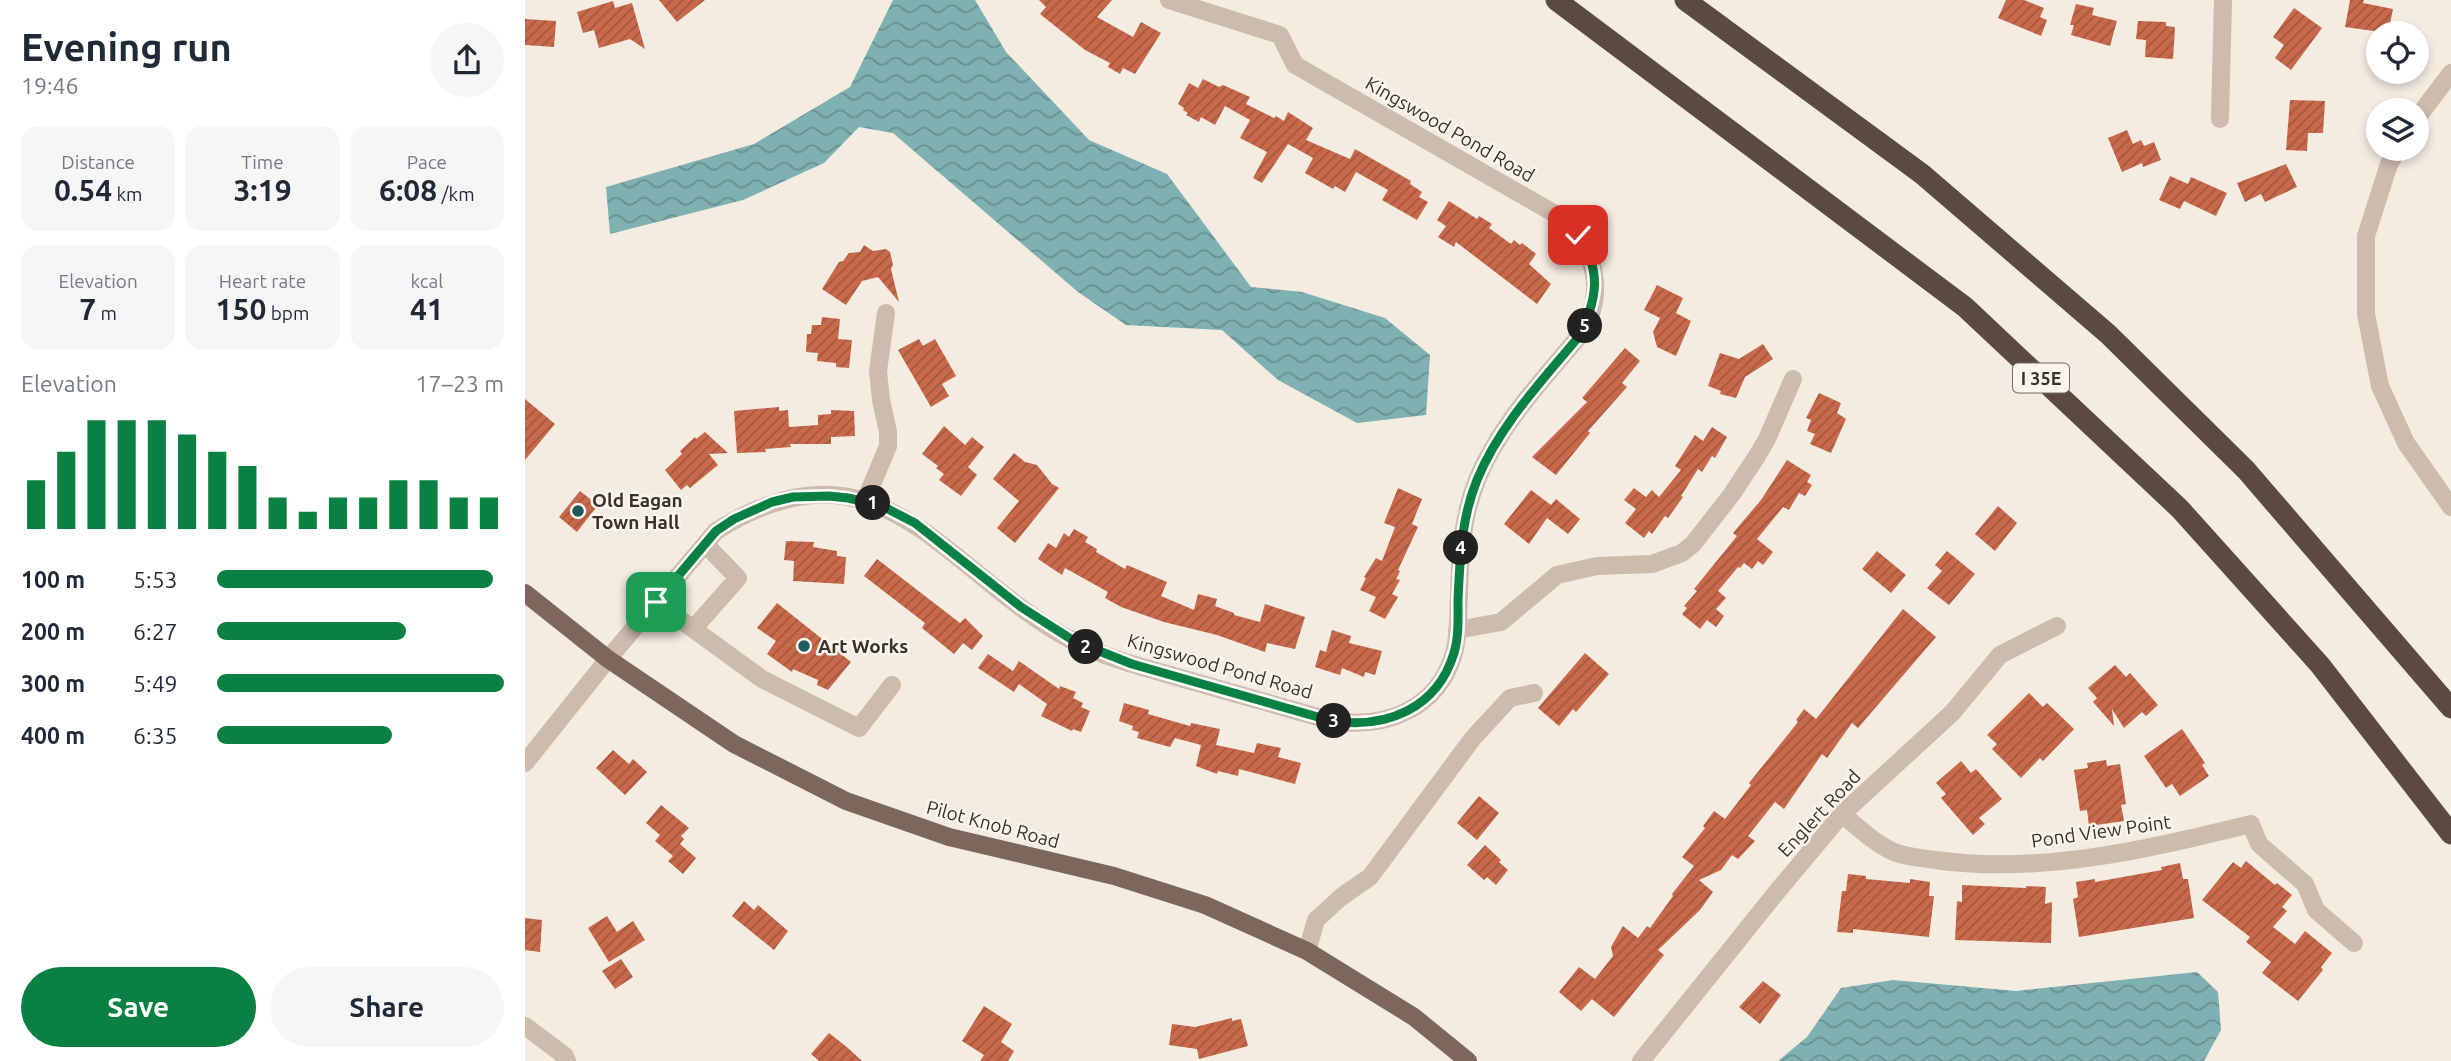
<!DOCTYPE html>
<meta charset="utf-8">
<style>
body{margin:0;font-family:Ubuntu,sans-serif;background:#f6f6f7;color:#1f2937;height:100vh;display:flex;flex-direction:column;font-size:26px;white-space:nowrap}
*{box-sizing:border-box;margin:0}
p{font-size:23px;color:#747a83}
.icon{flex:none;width:38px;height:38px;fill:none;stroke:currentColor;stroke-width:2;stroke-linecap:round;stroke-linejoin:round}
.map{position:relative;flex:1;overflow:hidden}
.panel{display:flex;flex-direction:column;background:#fff;width:525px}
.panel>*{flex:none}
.buttons{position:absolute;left:1841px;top:21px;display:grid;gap:14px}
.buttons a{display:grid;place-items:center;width:63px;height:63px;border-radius:50%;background:#fff;box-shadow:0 4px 10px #0003;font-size:35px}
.pin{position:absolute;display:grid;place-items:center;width:60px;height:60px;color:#fff;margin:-30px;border-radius:14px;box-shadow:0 4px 10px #0006}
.km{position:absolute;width:35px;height:35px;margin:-18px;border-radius:50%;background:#222;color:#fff;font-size:19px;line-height:35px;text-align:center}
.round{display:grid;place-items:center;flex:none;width:74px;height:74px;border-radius:37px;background:#f6f6f7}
.overview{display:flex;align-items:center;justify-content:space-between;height:119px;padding:0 21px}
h1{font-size:38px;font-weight:600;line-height:52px}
.figures{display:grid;grid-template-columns:repeat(3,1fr);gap:10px;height:119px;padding:7px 21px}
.figures div{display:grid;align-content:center;border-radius:18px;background:#f6f6f7;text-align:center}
.figures b{font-size:30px;font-weight:600}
.figures small{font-size:19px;font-weight:400}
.figures p{font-size:19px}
.chart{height:196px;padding:14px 21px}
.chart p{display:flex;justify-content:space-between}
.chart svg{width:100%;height:126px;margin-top:7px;stroke:#0b8043;stroke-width:6}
.button{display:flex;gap:14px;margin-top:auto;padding:14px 21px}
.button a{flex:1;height:80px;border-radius:42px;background:#0b8043;color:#fff;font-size:28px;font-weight:600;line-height:80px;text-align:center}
.button a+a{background:#f6f6f7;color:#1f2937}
ul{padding:0 21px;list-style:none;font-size:23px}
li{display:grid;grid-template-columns:112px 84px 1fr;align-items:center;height:52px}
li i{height:18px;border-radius:9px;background:#0b8043}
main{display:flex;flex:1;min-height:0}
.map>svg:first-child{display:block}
.water{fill:url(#water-waves)}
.building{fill:url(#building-hatch)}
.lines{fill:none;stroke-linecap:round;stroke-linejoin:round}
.minor{stroke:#cdbbac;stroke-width:18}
.major{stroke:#7d675c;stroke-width:18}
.highway{stroke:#5c4a42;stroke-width:21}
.route-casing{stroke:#fff;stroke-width:14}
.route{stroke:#0b8043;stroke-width:9}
.poi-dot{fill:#1f5a5e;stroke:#fbf5ee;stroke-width:2.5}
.labels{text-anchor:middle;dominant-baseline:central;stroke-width:5;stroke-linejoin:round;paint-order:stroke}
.shield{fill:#fbf5ee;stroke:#756b66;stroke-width:2}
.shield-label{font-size:18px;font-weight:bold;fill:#3b302b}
.street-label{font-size:19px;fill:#3b302b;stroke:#fbf5ee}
.poi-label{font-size:19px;font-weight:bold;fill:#3b302b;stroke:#fbf5ee;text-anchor:start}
</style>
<main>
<section class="panel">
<div class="overview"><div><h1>Evening run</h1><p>19:46</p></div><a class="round"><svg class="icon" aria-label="share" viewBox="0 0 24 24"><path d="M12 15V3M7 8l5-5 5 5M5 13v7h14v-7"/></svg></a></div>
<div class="figures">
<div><p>Distance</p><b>0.54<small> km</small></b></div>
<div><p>Time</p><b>3:19</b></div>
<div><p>Pace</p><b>6:08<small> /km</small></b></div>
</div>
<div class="figures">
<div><p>Elevation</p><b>7<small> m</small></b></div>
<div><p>Heart rate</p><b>150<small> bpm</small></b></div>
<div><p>kcal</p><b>41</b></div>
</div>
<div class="chart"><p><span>Elevation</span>17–23 m</p>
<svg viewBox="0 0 160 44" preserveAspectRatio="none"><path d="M5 44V27M15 44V17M25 44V6M35 44V6M45 44V6M55 44V11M65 44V17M75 44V22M85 44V33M95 44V38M105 44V33M115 44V33M125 44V27M135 44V27M145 44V33M155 44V33"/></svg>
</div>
<ul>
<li><b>100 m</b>5:53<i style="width:96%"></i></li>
<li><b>200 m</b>6:27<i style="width:66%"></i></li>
<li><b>300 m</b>5:49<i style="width:100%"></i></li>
<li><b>400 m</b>6:35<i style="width:61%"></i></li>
</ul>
<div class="button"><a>Save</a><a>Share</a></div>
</section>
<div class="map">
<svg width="1926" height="1061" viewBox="0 0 1926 1061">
<defs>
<pattern id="water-waves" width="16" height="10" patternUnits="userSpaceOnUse" patternTransform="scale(1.75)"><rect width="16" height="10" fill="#7fb0b2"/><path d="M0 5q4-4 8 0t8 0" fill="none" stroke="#699091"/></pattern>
<pattern id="building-hatch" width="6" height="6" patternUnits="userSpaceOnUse" patternTransform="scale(1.75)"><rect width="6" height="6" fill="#c8694b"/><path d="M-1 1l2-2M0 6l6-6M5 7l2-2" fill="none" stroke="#a4573f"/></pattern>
</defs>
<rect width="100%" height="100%" fill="#f4ebe1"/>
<!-- water -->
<path class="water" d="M368,0H450L481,52L564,140L642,174L726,287L777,292L860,318L905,355L901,415L832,423L753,380L697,330L601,325L553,292L368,133L334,127L299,163L218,200L85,234L81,187L229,144L325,87Z
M1672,972L1693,992L1696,1030L1679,1061H1253L1282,1037L1316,988L1368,980L1491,991Z"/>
<!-- building -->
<path class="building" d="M134,0H180L152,22Z
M514,0H587L572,17L608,37L616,22L636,33L610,74L598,68L595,74L583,67L585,63L560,50L515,14L521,7Z
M1481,0H1499L1519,8L1515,17L1522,20L1516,36L1473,18Z
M1825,0H1839L1838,3L1868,9L1863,33L1820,27Z
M88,1L90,8L107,3L120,49L105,39L74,48L69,30L58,33L52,12Z
M1551,4L1569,8L1567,15L1592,21L1585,46L1546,35L1549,25H1545Z
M1769,8L1797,28L1766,70L1750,58L1759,45L1748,37Z
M0,19L31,21L29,47L0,45Z
M1613,21L1641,22V26L1650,27L1648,59L1620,57L1621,40L1611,39Z
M678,79L694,87L698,85L725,97L721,104L749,118L751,116L759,121L763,112L788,128L781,140L825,159L830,149L886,181L885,184L897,192L894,197L903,202L892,220L857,200L863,190L831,172L820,192L810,186L808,189L780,173L788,158L763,144L737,183L728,178L742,152L715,138L725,120L700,106L690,125L676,117L674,122L661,115L663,113L658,110L659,108L653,104L664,83L673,88Z
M1765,100L1800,101L1798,133H1783L1782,151L1761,150Z
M1602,130L1608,144L1616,140L1619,146L1629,142L1636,160L1618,167L1617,163L1597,172L1583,138Z
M1761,164L1772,187L1740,202L1736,194L1720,202L1712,183Z
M1645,176L1663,184L1666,177L1702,193L1691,216L1659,201L1655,209L1634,200Z
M924,201L952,219L954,216L967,224L964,228L986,244L989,240L995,245L997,243L1011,254L1004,264L1026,284L1012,304L931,242L929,247L913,237L921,226L912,220Z
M339,245L348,251L361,249L365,252L368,265L366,269L374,302L353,277L337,281L321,305L297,289L314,262L318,261L324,253L335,252Z
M1132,285L1158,298L1151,313L1166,321L1151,356L1132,347L1128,332L1135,318L1119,310Z
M297,317L315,319L313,339L327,340L324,368L311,367V363L292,361L293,353L281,352L282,334H286L287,325H296Z
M394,339L398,346L410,339L431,376L417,384L424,396L406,407L373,350Z
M1238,344L1248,359L1220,377L1211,398L1195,394L1196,391L1183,386L1195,353L1214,359Z
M1100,348L1115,361L1097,383L1102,387L1063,431L1065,433L1031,475L1007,457L1062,402L1057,398Z
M1294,393L1316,403L1312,413L1321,419L1306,453L1285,444L1290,434L1282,431L1286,420L1281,418Z
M0,399L30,424L0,460Z
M254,407V411L263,410L264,427L293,425V415L306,414V410L329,411L330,436L306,437V444H265L266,447L240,449L241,452L212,453L209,411Z
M419,426L440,445L447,437L459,447L443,467L452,475L436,496L414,480L419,474L411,468L413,466L397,454Z
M1187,427L1202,437L1190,458L1187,456L1177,472L1173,469L1156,496L1158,497L1143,518L1140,516L1127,534L1124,531L1119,538L1100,523L1111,509L1099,500L1109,488L1121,497L1127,490L1134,497L1156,470L1150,466L1170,435L1178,441Z
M180,432L203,453L184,454L193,465L165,488L162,485L156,490L140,470L157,454L155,451L170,437L171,439Z
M489,453L500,462L512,465L527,484L534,488L490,543L472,528L494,501L468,479Z
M1262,460L1286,475L1282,482L1287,485L1280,496L1274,493L1264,510L1258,507L1232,539L1248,552L1238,565L1233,561L1227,569L1219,563L1215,568L1213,567L1193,591L1201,598L1191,609L1199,616L1191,627L1182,620L1175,629L1157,614L1162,608L1159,606L1172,591L1169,589L1212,536L1208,533L1236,500Z
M873,488L897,499L887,524L893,527L873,570L875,571L871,579L875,580L867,594L873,597L860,619L844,611L851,597L835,590L841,578L839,577L851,558L857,561L870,527L859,523Z
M1006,490L1026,505L1031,499L1055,519L1043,534L1022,518L1004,544L979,524Z
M55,491L73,505L52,532L34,517Z
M1473,506L1492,523L1470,551L1450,534Z
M549,529L563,537L560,542L572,549L571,552L600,569L602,565L642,582L636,596L669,610L673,594L692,599L690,606L709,613V615L735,622L740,604L780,617L770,649L742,643L740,652L692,635L639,622L596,607L580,598L583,592L540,568L537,575L513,559L523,543L531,548L539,533L544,537Z
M261,541L289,542L288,547L312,551V556L321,557L319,584L268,581L269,561L259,560Z
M1352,551L1381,575L1366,593L1337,569Z
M1422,551L1450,574L1424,605L1402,588L1417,571L1410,565Z
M352,559L435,623L440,618L458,636L447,650L438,643L429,654L397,628L400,623L339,576Z
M252,603L326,662L303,690L292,685L293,680L268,669L267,672L242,654L251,641L232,628Z
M1378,609L1411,637L1333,728L1327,723L1302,758L1297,754L1259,809L1250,802L1223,836L1230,841L1213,859L1207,855L1196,870L1174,880L1188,892L1175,910L1133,950L1139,955L1089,1017L1067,999L1056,1011L1034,992L1054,967L1070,979L1088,956L1086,947L1098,926L1113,938L1122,926L1125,928L1148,896L1147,894L1169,866L1157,857L1180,828L1178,826L1189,811L1200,819L1226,785L1224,783L1273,722L1271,720L1279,709L1291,719Z
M807,630L826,636L824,643L857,651L850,675L840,672L839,677L817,668L815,675L790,667L795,650L801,652Z
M1060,653L1084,674L1051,712L1048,709L1034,726L1013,708Z
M463,654L488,671L494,661L534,689L535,686L551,692L548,698L558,703L556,707L565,711L556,732L548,729L547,731L516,716L522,704L494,684L489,692L453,668Z
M1590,665L1601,677L1605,673L1633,705L1621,716L1617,712L1599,728L1587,709L1589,726L1568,702L1572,698L1563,688Z
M1504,693L1518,707L1522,703L1549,729L1518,761L1515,758L1496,778L1467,749L1472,744L1462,735Z
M599,703L624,710L623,714L665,726L666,723L695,729L691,745L729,753L732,743L756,748L753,757L776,763L770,784L714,769L713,776L693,771L692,774L671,766L676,745L650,738L645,747L612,738L614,732L607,730L608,726L594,721Z
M1657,729L1680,763L1677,765L1684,776L1655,796L1647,784L1641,788L1619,756Z
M88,750L104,764L108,759L122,772L100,795L71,768Z
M1581,760L1582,766L1595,764L1601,804L1596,805L1599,821L1564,826L1562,810L1555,811L1549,770L1563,768L1562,763Z
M1436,761L1446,773L1451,769L1477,799L1454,818L1460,824L1448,835L1416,798L1421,794L1411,783Z
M954,796L974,813L952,840L932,823Z
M136,805L164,828L156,836L159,839L155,844L171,858L158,874L143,861L148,856L130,841L135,835L121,823Z
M960,845L976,860L974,862L983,870L971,885L962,877L959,880L942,865Z
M1721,861L1750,885L1752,883L1767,895L1757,907L1762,911L1748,927L1770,944L1780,931L1807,953L1796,967L1798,970L1773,1001L1737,973L1746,962L1721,942L1725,937L1677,900L1708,862L1716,868Z
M1655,863L1658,879H1663L1669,918L1554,937L1548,899L1553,897L1551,882L1570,879V882L1637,870L1636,867Z
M1323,874L1341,876V879L1385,883V879L1405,882L1404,896H1409L1404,937L1328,929V933L1312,932L1317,891H1321Z
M1437,885L1501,888V886L1521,887L1520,904L1527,902L1526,943L1430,940L1432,901L1437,902Z
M219,901L229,910L233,905L263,931L249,950L207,916Z
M82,916L92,932L108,921L120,940L84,962L63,928Z
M0,918L17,920L15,952L0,950Z
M96,959L108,977L90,989L77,971Z
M1238,981L1256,995L1235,1024L1214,1007Z
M459,1006L487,1024L476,1042L489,1051L483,1061H455L459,1055L437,1041Z
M707,1018V1021L716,1019L723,1046L674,1059L672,1049L644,1045L647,1024L670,1027Z
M304,1033L323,1048L337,1061H294L286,1054Z"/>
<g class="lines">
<!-- minor -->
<path class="minor" d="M1892,118L1926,73
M1695,119L1698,0
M1873,149L1864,164L1841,236V314L1855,386L1881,443L1926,507
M340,501L363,446V432L356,400L353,371L361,313
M131,602L237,679L334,728L367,685
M169,628L213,578L180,544
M932,630L976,622L1032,575L1072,566L1127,564L1157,553L1168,544L1207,494L1232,456L1242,439L1268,379
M0,763L83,659L191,531C358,427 419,573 548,641C583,659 622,668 659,679C708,693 758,707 807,721C861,729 913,709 929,653C934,635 933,614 934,595C935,556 937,517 952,480C975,424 1018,380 1056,334C1059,327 1064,321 1066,314C1078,276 1062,238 1032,215L770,65L755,35L644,0
M1317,814C1333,827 1349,843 1369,852C1380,857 1397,858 1410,860C1517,875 1623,849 1726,824L1734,844L1780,884L1791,910L1829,943
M782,951L791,920L816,897L845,877L948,738L985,698L1009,693
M0,1026L40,1056L42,1061
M1116,1061L1255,888L1317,814L1427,713L1475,655L1532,626"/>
<!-- major -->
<path class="major" d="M0,593L83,659L209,744L321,801L424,837L589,876L680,905L782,951L889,1017L943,1061"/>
<!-- highway -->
<path class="highway" d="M1031,0L1440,307L1655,509L1795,665L1926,834
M1160,0L1397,174L1583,334L1721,470L1926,708"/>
</g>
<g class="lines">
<defs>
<path id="route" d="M131,602L191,531L209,519L247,502L268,497L304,496L323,498L357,506L390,523L496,607L549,641L607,664L807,721C861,729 912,709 929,653C934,636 933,618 933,600C935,559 936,519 952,480C975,424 1018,380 1056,334C1072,297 1077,271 1053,235"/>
</defs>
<!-- route casing -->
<use href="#route" class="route-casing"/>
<!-- route -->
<use href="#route" class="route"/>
</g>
<!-- markers -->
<g class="poi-dot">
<circle cx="53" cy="511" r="7"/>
<circle cx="279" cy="646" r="7"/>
</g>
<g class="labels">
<!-- shield labels -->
<rect class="shield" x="1488" y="363.5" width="56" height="29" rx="5"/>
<g class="shield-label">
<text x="1516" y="378">I 35E</text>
</g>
<!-- street labels -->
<g class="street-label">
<text transform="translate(925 129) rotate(30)">Kingswood Pond Road</text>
<text transform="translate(695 666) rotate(16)">Kingswood Pond Road</text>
<text transform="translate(1294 813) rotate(-47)">Englert Road</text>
<text transform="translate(468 824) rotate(15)">Pilot Knob Road</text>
<text transform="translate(1576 831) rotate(-8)">Pond View Point</text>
</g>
<!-- poi labels -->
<g class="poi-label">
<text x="67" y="500">Old Eagan<tspan x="67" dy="22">Town Hall</tspan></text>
<text x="293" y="646">Art Works</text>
</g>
</g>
</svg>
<div class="buttons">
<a><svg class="icon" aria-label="locate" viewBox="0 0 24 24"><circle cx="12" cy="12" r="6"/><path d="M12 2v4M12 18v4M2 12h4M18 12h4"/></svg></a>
<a><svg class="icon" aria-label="layers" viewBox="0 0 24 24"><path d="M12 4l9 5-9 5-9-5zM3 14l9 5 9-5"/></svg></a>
</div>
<div class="pin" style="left:131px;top:602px;background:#1e9e55"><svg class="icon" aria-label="arrive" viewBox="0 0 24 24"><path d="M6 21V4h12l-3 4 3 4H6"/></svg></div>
<div class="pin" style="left:1053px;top:235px;background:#d93025"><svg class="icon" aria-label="check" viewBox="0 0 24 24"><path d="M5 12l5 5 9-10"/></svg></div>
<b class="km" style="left:348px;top:503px">1</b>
<b class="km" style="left:561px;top:647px">2</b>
<b class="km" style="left:809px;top:721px">3</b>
<b class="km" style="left:936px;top:548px">4</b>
<b class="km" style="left:1060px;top:326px">5</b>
</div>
</main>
